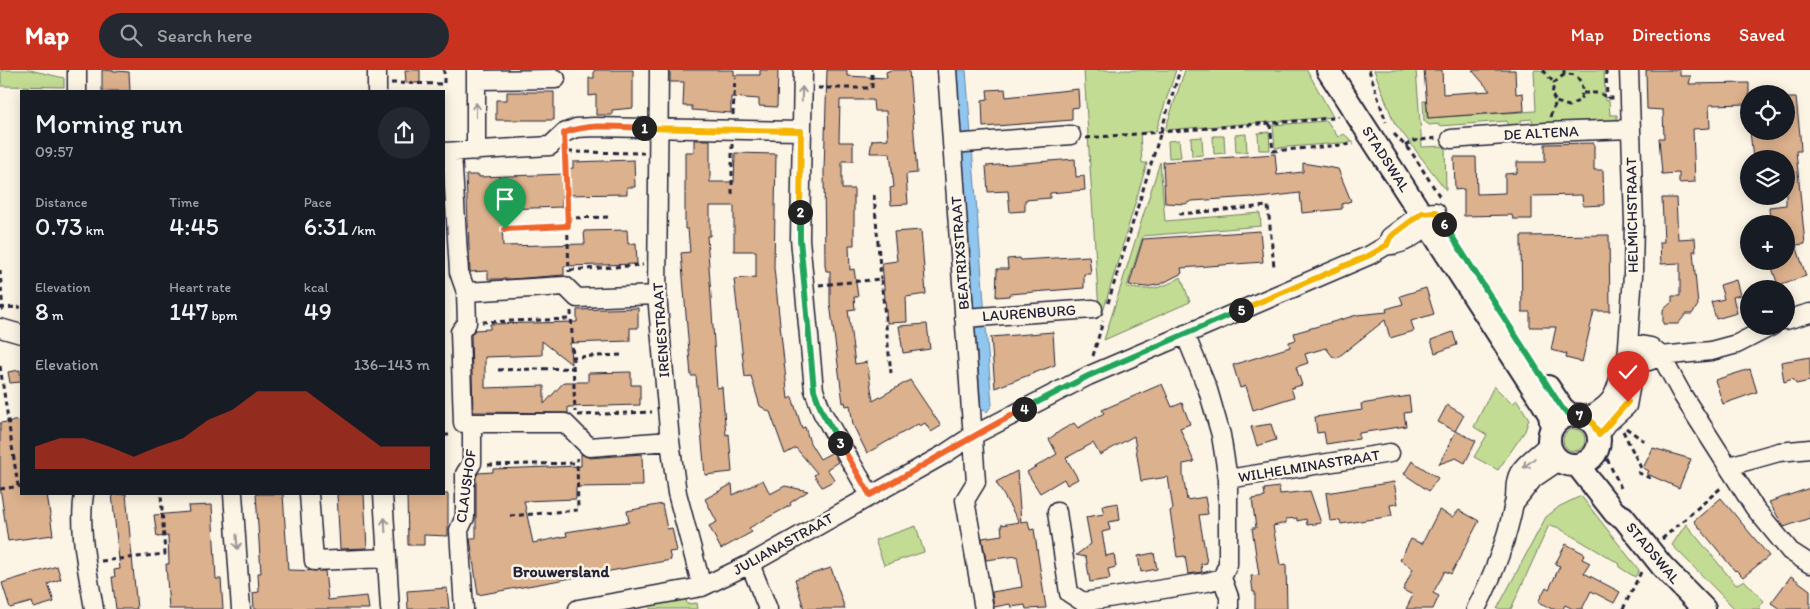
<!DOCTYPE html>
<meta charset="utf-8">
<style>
body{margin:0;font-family:Itim,sans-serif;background:#242831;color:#f1f3f6;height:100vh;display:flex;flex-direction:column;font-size:19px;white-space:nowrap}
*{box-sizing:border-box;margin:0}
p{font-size:16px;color:#9ea1a6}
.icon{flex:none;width:28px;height:28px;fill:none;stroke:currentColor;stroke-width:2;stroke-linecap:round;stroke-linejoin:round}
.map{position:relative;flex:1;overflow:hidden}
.sheet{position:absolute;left:20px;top:20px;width:425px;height:405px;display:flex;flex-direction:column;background:#171b24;border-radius:0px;box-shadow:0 2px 12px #0003}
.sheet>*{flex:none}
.buttons{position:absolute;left:1740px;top:15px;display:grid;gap:10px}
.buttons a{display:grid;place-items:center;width:55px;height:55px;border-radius:50%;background:#171b24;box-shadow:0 2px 12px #0003;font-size:25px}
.pin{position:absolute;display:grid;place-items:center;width:42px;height:42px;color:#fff;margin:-51px -21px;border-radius:50% 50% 50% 0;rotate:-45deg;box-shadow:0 0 5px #0007}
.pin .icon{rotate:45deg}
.km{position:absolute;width:25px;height:25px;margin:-12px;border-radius:50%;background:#222;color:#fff;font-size:14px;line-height:25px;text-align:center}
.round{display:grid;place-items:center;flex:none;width:52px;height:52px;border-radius:26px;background:#242831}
.overview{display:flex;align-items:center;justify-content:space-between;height:85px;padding:0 15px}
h1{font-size:28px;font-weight:600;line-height:38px}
.figures{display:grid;grid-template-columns:repeat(3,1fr);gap:8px;height:85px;padding:5px 15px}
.figures div{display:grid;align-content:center}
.figures b{font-size:25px;font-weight:600}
.figures small{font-size:14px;font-weight:400}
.figures p{font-size:14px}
.chart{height:140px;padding:10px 15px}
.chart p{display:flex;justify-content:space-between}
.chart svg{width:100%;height:90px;margin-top:5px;fill:#c8321e;opacity:.7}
header{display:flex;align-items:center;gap:30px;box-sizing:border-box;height:70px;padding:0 25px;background:#c8321e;color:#fff}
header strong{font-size:24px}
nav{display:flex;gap:28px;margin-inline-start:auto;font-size:18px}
.search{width:350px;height:45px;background:#242831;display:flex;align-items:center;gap:12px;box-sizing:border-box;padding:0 18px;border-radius:28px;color:#9ea1a6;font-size:19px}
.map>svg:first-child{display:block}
.green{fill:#c3dc93;stroke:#727f67}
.water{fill:#91c7ef;stroke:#6585a7}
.building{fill:#dcb18d;stroke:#22223b}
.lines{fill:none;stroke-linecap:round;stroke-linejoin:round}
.minor-casing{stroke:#22223b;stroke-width:21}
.major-casing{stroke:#22223b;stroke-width:26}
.path{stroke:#22223b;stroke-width:3;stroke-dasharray:5 4;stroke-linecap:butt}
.minor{stroke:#fcf5e5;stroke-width:18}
.major{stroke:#fcf5e5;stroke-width:22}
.oneway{stroke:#9a9698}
.split-1-casing{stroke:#fff;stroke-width:10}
.split-2-casing{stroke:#fff;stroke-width:10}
.split-3-casing{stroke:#fff;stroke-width:10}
.split-4-casing{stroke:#fff;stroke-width:10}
.split-5-casing{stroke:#fff;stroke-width:10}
.split-6-casing{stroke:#fff;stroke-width:10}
.split-7-casing{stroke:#fff;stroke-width:10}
.split-8-casing{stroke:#fff;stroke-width:10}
.split-1{stroke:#f0652b;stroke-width:6}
.split-2{stroke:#f5b400;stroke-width:6}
.split-3{stroke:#22a559;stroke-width:6}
.split-4{stroke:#f0652b;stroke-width:6}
.split-5{stroke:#22a559;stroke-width:6}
.split-6{stroke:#f5b400;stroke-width:6}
.split-7{stroke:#22a559;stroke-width:6}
.split-8{stroke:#f5b400;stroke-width:6}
.labels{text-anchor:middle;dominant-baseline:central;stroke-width:5;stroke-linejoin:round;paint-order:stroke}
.street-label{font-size:15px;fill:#22223b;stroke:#fcf5e5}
.neighbourhood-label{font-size:16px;font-weight:bold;fill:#22223b;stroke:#fcf5e5}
</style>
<header>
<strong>Map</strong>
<div class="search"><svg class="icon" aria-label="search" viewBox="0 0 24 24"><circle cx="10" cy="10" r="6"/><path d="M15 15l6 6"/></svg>Search here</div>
<nav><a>Map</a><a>Directions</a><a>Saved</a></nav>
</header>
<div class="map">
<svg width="1810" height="539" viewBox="0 0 1810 539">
<rect width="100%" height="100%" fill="#fcf5e5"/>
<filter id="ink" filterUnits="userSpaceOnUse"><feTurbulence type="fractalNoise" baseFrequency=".02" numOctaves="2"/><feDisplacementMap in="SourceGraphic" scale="10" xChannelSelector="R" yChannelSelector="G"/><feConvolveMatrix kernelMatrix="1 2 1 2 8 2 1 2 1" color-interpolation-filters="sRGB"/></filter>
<g filter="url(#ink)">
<!-- green -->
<path class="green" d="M1,0H30L64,8V17L1,16Z
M1084,0H1176L1156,61L1140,63L1142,93H1147L1102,245L1099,242Z
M1185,0H1307L1333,47L1165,60Z
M1374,0H1416L1422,77L1445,76L1446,120L1394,52Z
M1534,0H1604L1605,30L1609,31L1610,45H1617V56L1533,59L1532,49L1521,50V61H1508L1507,51L1439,56L1438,54L1429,55L1424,51L1423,31H1426L1427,48L1536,41Z
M1327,51L1338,67L1344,64L1353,72L1275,78L1273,55Z
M1269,62L1270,80H1259L1258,63Z
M1246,64L1247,82H1236L1235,65Z
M1213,66H1224L1225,83L1214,84Z
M1202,67L1203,85L1192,86L1191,68Z
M1179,70L1181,87L1169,88L1168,71Z
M1160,92L1165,151L1260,143L1261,156L1143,166L1127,217C1147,222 1164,218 1181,207L1190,232L1104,270Z
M1494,316L1512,334L1517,330L1529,349L1525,361L1498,400L1474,387L1487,365L1474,357Z
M1563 370a11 11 0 1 1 22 0a11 11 0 1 1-22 0Z
M1581,426L1639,500L1635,507L1619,497L1620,494L1557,457L1549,455L1511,539H1497L1546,447L1560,436Z
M1686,454L1736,515L1744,510L1764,531L1759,537L1761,539H1735L1672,475Z
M916,456L924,482L884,495L875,470Z
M685,525L687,534L697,533L698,539H650L648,531Z"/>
<!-- water -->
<path class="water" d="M956,0H966L992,335L987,342L981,339Z"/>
<!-- building -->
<path class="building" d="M102,0L129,2L130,21H102Z
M405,0H420V13H406Z
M594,0H633V38L612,40V45H596V25L589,26V8H594Z
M670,0H734V5H760V0H778L777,37L759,36V29L731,27V43L692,40V36H683L684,12H670Z
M827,0H847V6L887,8L886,2L891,0H909L917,103L907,104L906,106L908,134L891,135L890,118L894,117L890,83H870L872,70L888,69L886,41H874L873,30H840L839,72H853V91H842V119H854V175H849L850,200L854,199L858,227H854L855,239L848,240L855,294L867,292L873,331L910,310L941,356L931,362L925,353L920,356L918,354L867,383L853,355L850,335L846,336L845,332L843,333L830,233V201H826L825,195L824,101Z
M1424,0H1442L1443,24L1490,21L1472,0H1515L1516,24L1523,23L1524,41L1428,48Z
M1646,0H1680V6H1691L1689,14L1749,13V34L1709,35L1710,58L1693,59L1695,112L1679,113V103L1662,104L1659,68H1664L1663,40L1647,39Z
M1005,19L1006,27L1078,19L1079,37L1072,38V50L983,57L982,30L988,29L987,20Z
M507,22H554V50H496V30H507Z
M1786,28H1796L1800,65L1801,81H1796L1805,174L1796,175L1806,206L1778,215L1772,198L1786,193V154H1770L1769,137L1786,135V89H1753L1750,61H1786Z
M694,70H710V112H734L735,83L776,84L774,198L788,329L792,327L802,358L805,357L810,373L820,389L833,382L838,392L827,399L835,410L822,417L814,405L817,403L796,378L785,384L770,342L760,336L751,306L745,307L734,209L756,207V181H734V136H710V166H707L717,318L722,317L726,365L729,364L732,402L705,405L696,306H691L681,183L690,182L688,159H685V82H694Z
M1594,73V100H1603L1604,135L1583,136L1582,125L1532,126V149H1513L1512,145L1464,146V119L1455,120L1454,87H1476L1477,124L1505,123V104L1517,103V92H1545V74Z
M1275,84L1277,105L1303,102V93L1338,99L1351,131L1342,134V139L1302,143L1300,123L1259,128L1252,127L1192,131L1185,134L1165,133L1163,92Z
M1075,89L1076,107L1084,106L1085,120L1050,123V128L1025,130V141L1010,142L1008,121L988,122L986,96Z
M634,90L635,117H627V124L562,125V137L503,139L502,151L503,176L585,174L584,161L627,160L628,174L636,173L637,194L564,196V205L512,209H488V201L470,202L466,105H479V107L566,104V99L573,98V92Z
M1662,128H1676L1678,169L1695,168L1696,181H1693L1698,235L1692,244H1686L1678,254H1663V240L1672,232V226H1680V193L1661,194L1660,172H1664Z
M921,160L926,224L906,227L907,252L887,253L882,193L897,191L894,162Z
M1260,161L1263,192L1181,198L1182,203L1161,214L1146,217L1129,215L1143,169Z
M1609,165L1610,241H1594L1582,292L1566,288L1567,284L1551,280L1556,257H1530V242H1522L1521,166Z
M1089,186L1091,204H1084V218L1009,224V226L996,227L997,199H1008L1007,189L1020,188L1021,190Z
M1736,210L1740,225L1733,227L1737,243L1716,249L1711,232L1724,229L1720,215Z
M1426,218L1434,244L1411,251L1414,261L1390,268L1385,250L1337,288L1333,287L1326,278L1305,284L1308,293L1296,297L1302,315L1291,318L1294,327L1253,340L1246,316L1240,318L1233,295L1290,277L1289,272L1296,270L1294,263L1357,245L1387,242L1386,239L1403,234L1400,226Z
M638,238V258H630V271L570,273L571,294L542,271V285L485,287V318L544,316V334L564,312H588V303L631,302V315H640V335L568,337V343L473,342L471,265L475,260L490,259V254L577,252V240Z
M927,254L930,279L903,283L899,256Z
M1053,262L1055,295L995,318L991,267Z
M1453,262L1457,275L1435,283L1431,270Z
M1810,287V311L1796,314L1793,309L1784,312L1781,292Z
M1750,299L1757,322L1723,334L1715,310Z
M20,300L21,312L10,313L8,302Z
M1162,314L1172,337L1182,333L1190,354L1180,358L1194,392L1183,394V405L1187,430L1205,427L1208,444L1199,445L1207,493L1201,494L1202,502L1188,504L1185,486L1177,487L1170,441L1173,439L1168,407L1141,411L1134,366L1100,385L1093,373L1066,388L1078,409L1067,415L1064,409L1040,423L1027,402L1057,384L1049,369L1060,361L1074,353L1078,358L1104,343L1102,340Z
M1409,326L1411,342L1404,343L1406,356L1359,363V369L1326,374L1324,362L1317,363L1315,347L1362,340L1361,334Z
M1447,335L1464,345L1455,361L1438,352Z
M21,350V424H47L53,465L8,471L0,417V353Z
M1271,354L1276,370L1257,376L1251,357Z
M1456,361L1476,371L1465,393L1456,388L1439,394Z
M1653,378L1691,389L1679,418L1647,404L1649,401L1643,398Z
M581,384L590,388L642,384L643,416L576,417V429L524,431L533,473L567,466L566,462L629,452L627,441L662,434L667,459L672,458L677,481L669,482L671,490L478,525L470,468H476V407L478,403L493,402V399L581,396Z
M1412,391L1438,408L1429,421L1404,404Z
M1017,401L1021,452L1028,451L1030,460L1034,459L1046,538L1026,539L1025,535L1011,537L1010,534L994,537L992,522L1022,517L1017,486L986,490L982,468L1002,465L1001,455L1019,452L996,412Z
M763,410L770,424L785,416L808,421L790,433L791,435L749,458L752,462L721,479L709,456L717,452L705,429L732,414L733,425Z
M1394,412L1398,434L1390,435L1392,446L1341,454L1340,450L1330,451L1326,423Z
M1279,417L1280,424L1310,421L1321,453L1307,455L1306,449L1297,451V448L1286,449V453L1273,456L1280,495L1286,494L1287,539H1255V522H1253L1251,506L1259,505L1252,458H1256L1252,429L1265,427L1264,419Z
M1810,418V448L1784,457L1769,432Z
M112,424H126L137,539H116L112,507H115L114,500L120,499Z
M256,424H283L288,500L325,501L328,530L367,526L369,539H254L253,523L259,522L258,503H261Z
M337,424H364L367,478L340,479Z
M407,424H448V466L424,465V475H408Z
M1721,428L1769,486L1743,507L1736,500L1735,501L1694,451Z
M1118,433L1120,450L1108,452L1110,460L1102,462L1106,486L1114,484L1116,497L1108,499L1110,509L1090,512L1086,487L1076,485L1091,474L1086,447L1104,444L1102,436Z
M212,435L216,509H221L223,539H169L166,494H169L168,466L157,467L154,445L189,442L188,436Z
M1439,440L1453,447L1459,440L1479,451L1451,504L1445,501L1433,523L1439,526L1433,539H1406L1413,525L1403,520L1413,499L1400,490L1411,469L1422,474Z
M1566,474L1585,484L1582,489L1590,493L1584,503L1620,522L1614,533L1591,521L1582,539H1573L1565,535L1563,539H1552L1538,532L1546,517L1549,519L1560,496L1555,494Z
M1154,483L1157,499L1141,502L1138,486Z
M57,496L61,509L48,514L54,532L34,538L32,532L10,538L2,513Z
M831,498L845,539H804L795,509Z
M1791,506L1810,520V539H1780L1771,533Z
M447,518L449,539H408L407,521Z"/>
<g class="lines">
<defs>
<path id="minor" d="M77,0V21
M476,0V81
M659,0L657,225L670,371L677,423L702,517
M803,0L800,169L814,320L822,342L870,425
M947,0L976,412L965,430L984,539
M476,10L556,9
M377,21V0
M1451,69L1547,62L1631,59
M952,74L1071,65
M444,82L550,76L564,63L576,58L594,57L801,61
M452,82L459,202L466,222L467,253L460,262L463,353H565L589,377L670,371
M466,222L565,216L577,228L657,225
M964,248L1093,239
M1786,250L1810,243
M0,258L21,264
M1185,264L1208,320L1221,365L1228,409V494L1222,508L1229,527V539
M1629,273L1651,277L1661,286L1683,326L1754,437L1790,481L1810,494
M1627,290L1649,291L1661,286L1711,281L1737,274L1772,256
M1586,348C1623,328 1611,320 1627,290
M1599,365L1608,353L1627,336L1630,319L1631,306L1627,290L1633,205L1634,152L1629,0
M1729,396L1779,382L1810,379
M1228,409L1390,383
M84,424C78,461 88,502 94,539
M233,424L241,539
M309,424L314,491L387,488
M383,424L390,539
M1515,432L1534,408L1559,391
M1057,442L1069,523L1083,532L1207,512L1222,508
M750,494L768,539
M464,539L459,460L465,447V404L472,393V353
M578,539L702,517L750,494L943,385L972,366L1088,306L1370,185L1387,175L1390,167L1415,148L1422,143L1436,142C1429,157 1405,177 1387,175
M1476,539C1493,506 1507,470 1514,433C1517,422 1513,414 1519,403C1526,391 1540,384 1549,373"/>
<path id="major" d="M1328,0L1543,333L1550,345L1552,358
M1548,317L1562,338L1570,345
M1549 370a25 25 0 1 1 50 0a25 25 0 1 1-50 0Z
M1578,396L1615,443L1623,447L1662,496L1704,539"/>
</defs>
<!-- minor casing -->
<use href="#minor" class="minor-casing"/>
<!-- major casing -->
<use href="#major" class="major-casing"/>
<!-- path -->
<path class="path" d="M1369,0L1386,52
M1543,0L1554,13
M1564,0V5
M1606,0L1607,28
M391,13L444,14V0
M818,18H872V0
M1583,23H1600L1607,28H1616
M733,45L735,8
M1550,47L1556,32L1552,25L1554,13C1557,11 1561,6 1564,5C1581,0 1585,19 1580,30L1569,36L1556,32
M1270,54L1273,81L1354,74
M1394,64L1412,83L1440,127
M1086,68L1334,48L1338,46
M732,74V126
M1405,76L1413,71L1437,68
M568,82L644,83
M565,83L569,202
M874,125L881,209
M1179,144L1268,136L1274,197
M567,148L611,147
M505,159L568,156
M0,200L3,244
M570,200L643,195
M819,215L881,209L891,303
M1108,233L1180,0
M0,238L21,237
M571,241L575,342
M482,252L571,249
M1093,286L1103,251
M571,287L622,285
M0,296L18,416
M498,300L572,298
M578,345L652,342
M1626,358L1644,371
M1623,361L1641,398L1639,403L1652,409
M444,365H453
M1607,389L1622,420
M488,395L577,393
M0,419L21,416
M510,446L578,440L577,388
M1662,469L1723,416
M101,491L165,484L161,424
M1623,539L1642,500"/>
<!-- minor -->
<use href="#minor" class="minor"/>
<!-- major -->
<use href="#major" class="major"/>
</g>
<!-- one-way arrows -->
<defs><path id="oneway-shaft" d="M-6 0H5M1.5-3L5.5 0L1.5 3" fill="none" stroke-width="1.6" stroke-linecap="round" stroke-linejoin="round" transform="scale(1.25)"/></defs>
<g class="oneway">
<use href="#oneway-shaft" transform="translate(802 24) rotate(-88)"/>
<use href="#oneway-shaft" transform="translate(476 40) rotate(-90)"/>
<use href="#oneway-shaft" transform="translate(1529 393) rotate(140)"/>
<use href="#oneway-shaft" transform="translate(385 455) rotate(-93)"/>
<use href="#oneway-shaft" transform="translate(237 472) rotate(86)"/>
</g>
</g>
<g class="lines" filter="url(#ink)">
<defs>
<path id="split-1" d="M505,159L568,156L564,63C589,53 618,57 644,58"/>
<path id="split-2" d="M644,58L801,61L800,142"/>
<path id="split-3" d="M800,142V169L814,320L822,342L840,373"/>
<path id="split-4" d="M840,373L870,425C922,397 972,366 1024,339"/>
<path id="split-5" d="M1024,339L1088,306L1241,240"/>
<path id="split-6" d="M1241,240L1370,185L1387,175L1390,167L1422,143L1436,142L1444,154"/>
<path id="split-7" d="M1444,154L1562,338L1570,345H1579"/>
<path id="split-8" d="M1579,345L1592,352L1599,365L1628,332"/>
</defs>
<!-- split-1 casing -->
<use href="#split-1" class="split-1-casing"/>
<!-- split-2 casing -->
<use href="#split-2" class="split-2-casing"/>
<!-- split-3 casing -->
<use href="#split-3" class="split-3-casing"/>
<!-- split-4 casing -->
<use href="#split-4" class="split-4-casing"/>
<!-- split-5 casing -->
<use href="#split-5" class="split-5-casing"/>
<!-- split-6 casing -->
<use href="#split-6" class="split-6-casing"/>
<!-- split-7 casing -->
<use href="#split-7" class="split-7-casing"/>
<!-- split-8 casing -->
<use href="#split-8" class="split-8-casing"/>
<!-- split-1 -->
<use href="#split-1" class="split-1"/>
<!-- split-2 -->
<use href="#split-2" class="split-2"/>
<!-- split-3 -->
<use href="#split-3" class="split-3"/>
<!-- split-4 -->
<use href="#split-4" class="split-4"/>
<!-- split-5 -->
<use href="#split-5" class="split-5"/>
<!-- split-6 -->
<use href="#split-6" class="split-6"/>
<!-- split-7 -->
<use href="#split-7" class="split-7"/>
<!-- split-8 -->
<use href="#split-8" class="split-8"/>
</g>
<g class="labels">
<!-- street labels -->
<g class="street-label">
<text transform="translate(1541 63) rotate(-3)">DE ALTENA</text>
<text transform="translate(1386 89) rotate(57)">STADSWAL</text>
<text transform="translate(1632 145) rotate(-91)">HELMICHSTRAAT</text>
<text transform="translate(960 183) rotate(-94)">BEATRIXSTRAAT</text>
<text transform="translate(1029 243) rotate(-4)">LAURENBURG</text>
<text transform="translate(661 260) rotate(-94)">IRENESTRAAT</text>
<text transform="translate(1309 396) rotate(-9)">WILHELMINASTRAAT</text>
<text transform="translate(466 416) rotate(-82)">CLAUSHOF</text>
<text transform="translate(783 474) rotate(-29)">JULIANASTRAAT</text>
<text transform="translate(1653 483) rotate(50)">STADSWAL</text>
</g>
<!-- neighbourhood labels -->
<g class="neighbourhood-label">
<text x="561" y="501">Brouwersland</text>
</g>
</g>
</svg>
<div class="buttons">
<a><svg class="icon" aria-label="locate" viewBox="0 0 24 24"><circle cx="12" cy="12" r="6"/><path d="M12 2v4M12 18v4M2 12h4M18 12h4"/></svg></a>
<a><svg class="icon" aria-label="layers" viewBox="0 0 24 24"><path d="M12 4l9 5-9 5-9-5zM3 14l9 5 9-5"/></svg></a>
<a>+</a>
<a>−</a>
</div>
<div class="pin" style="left:505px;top:159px;background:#1e9e55"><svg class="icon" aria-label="arrive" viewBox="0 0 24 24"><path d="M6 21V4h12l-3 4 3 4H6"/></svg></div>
<div class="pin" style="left:1628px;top:332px;background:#d93025"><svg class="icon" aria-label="check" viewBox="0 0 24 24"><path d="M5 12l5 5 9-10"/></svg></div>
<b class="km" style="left:644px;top:58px">1</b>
<b class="km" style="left:800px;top:142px">2</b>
<b class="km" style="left:840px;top:373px">3</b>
<b class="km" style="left:1024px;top:339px">4</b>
<b class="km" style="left:1241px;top:240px">5</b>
<b class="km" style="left:1444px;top:154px">6</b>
<b class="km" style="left:1579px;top:345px">7</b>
<section class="sheet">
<div class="overview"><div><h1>Morning run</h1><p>09:57</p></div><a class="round"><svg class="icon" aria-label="share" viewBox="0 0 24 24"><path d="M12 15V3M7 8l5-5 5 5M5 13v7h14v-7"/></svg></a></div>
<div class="figures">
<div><p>Distance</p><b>0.73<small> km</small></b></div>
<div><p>Time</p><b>4:45</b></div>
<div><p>Pace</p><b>6:31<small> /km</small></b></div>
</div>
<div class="figures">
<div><p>Elevation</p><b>8<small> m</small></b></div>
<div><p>Heart rate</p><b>147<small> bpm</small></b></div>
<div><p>kcal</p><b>49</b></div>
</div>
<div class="chart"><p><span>Elevation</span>136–143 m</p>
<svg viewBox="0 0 160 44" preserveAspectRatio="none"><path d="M0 44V33L10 29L20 29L30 33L40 38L50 33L60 29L70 20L80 15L90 6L100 6L110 6L120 15L130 24L140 33L150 33L160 33V44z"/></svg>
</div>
</section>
</div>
